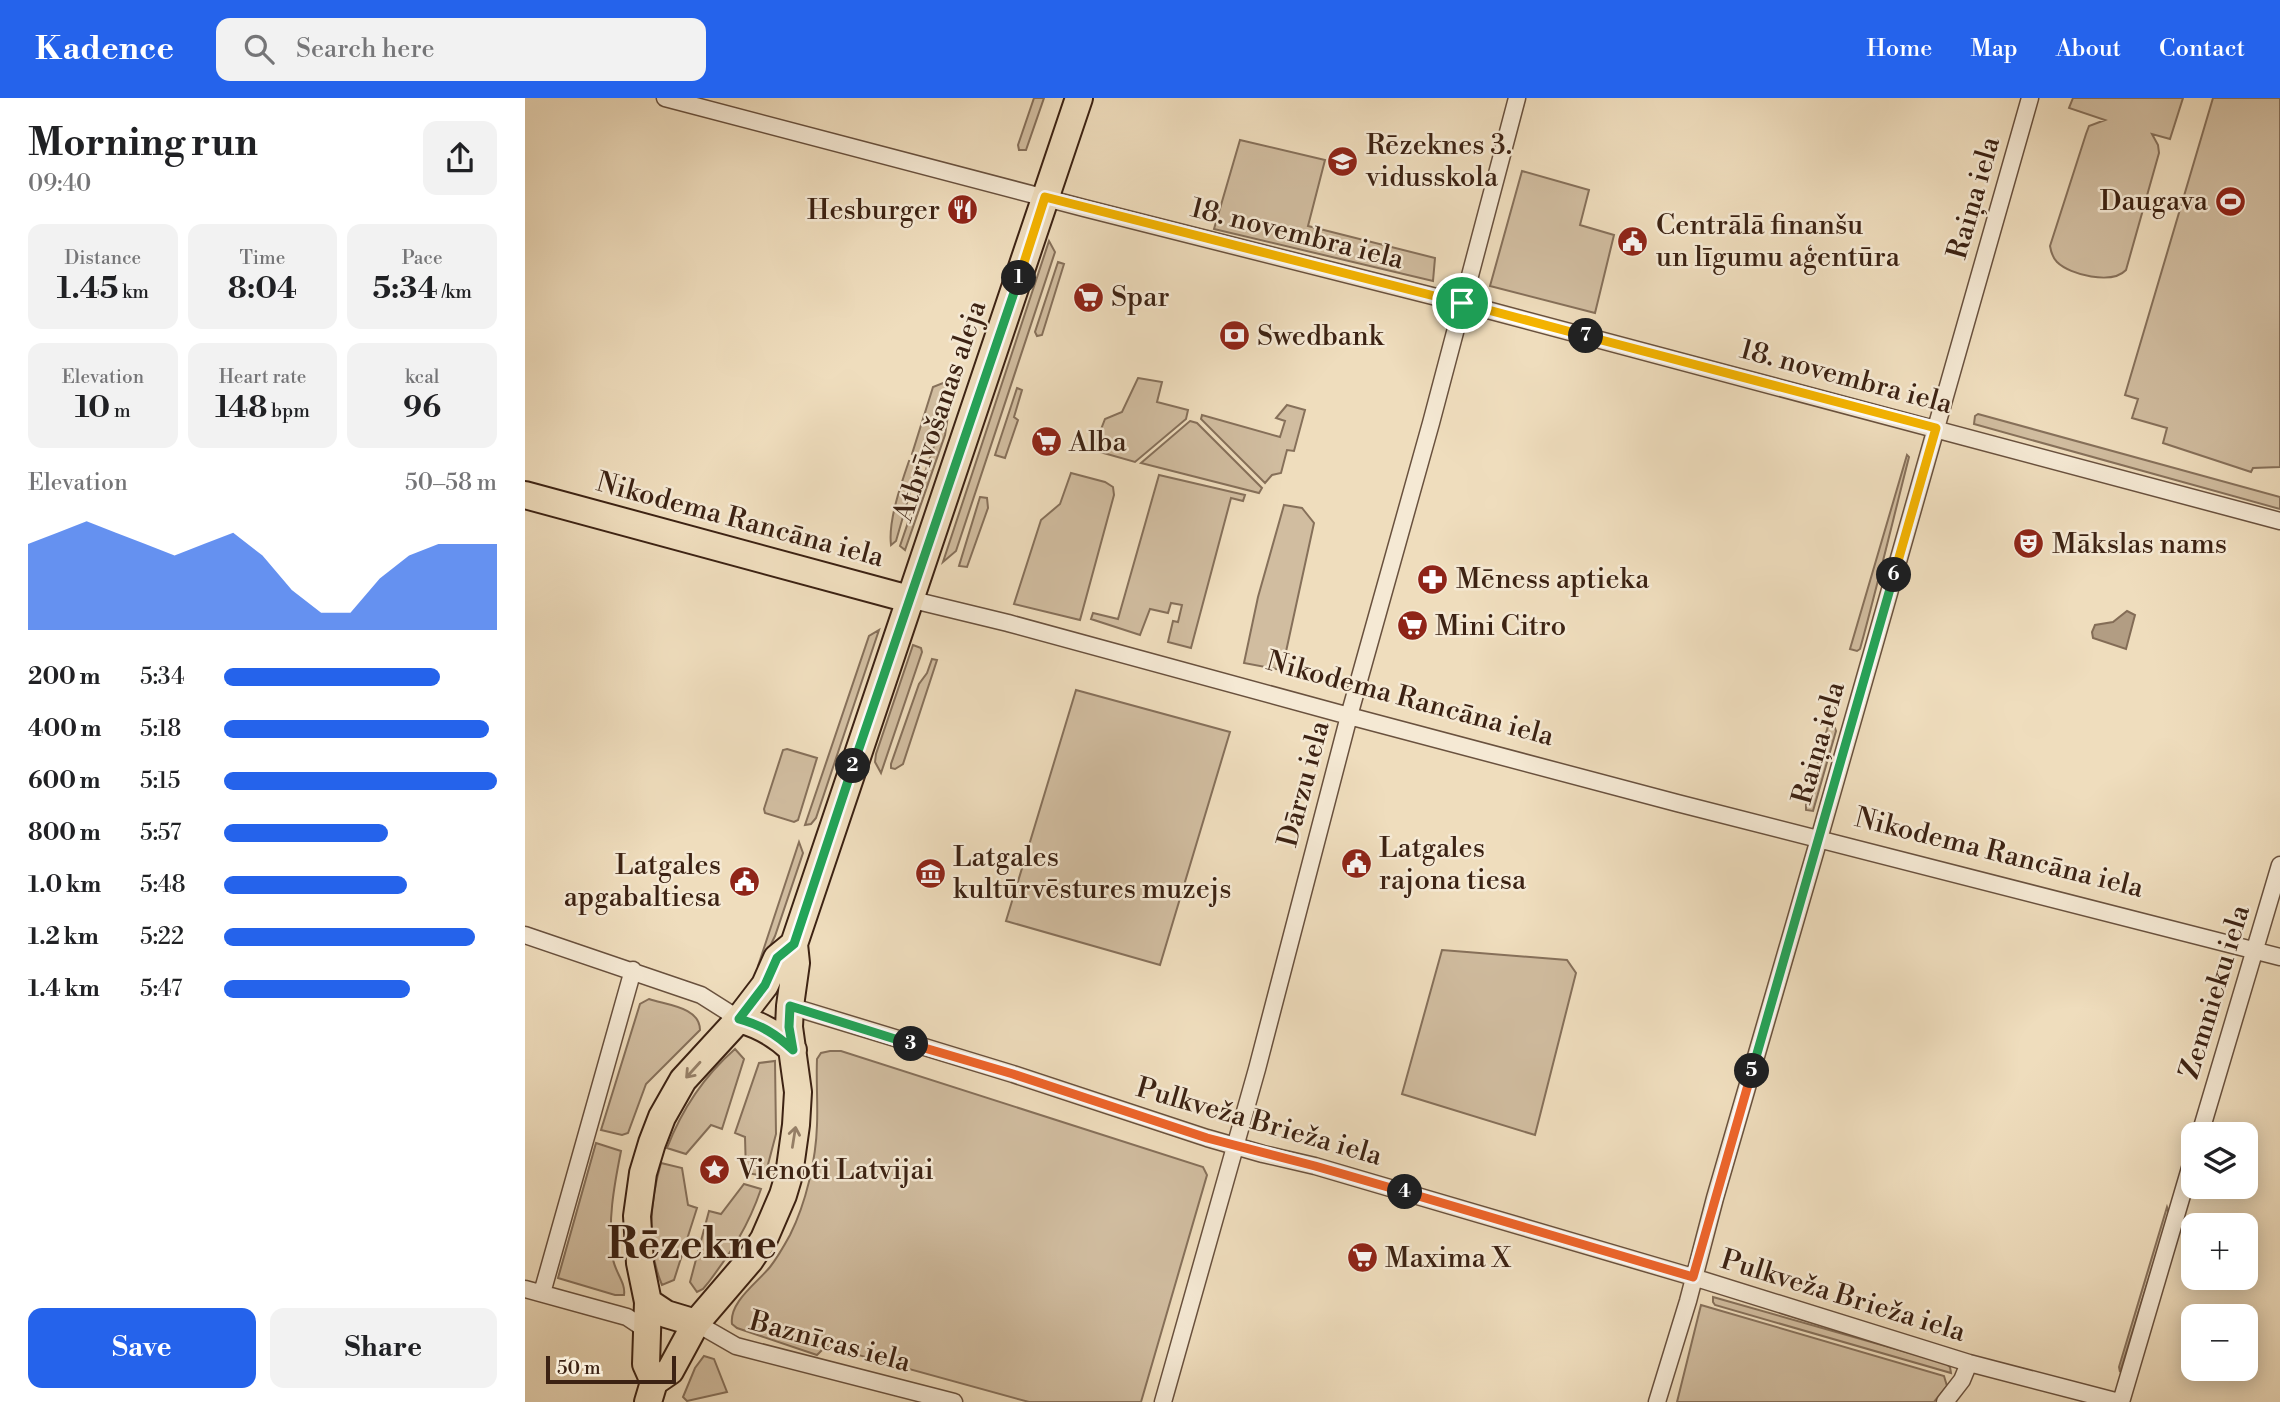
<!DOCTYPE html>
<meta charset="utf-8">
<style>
body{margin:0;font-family:"Libre Bodoni",serif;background:#f2f2f2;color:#202124;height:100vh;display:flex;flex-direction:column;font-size:26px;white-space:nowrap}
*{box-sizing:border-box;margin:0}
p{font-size:23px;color:#757577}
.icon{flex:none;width:38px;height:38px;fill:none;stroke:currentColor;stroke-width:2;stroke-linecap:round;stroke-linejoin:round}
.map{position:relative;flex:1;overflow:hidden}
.side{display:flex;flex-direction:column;background:#fff;width:525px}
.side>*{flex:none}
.controls{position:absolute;left:1656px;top:1024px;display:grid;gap:14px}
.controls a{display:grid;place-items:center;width:77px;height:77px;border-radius:14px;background:#fff;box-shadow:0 4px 18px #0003;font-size:35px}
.scale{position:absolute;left:21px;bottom:18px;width:130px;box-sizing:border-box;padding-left:7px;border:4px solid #3c2213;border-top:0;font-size:19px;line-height:24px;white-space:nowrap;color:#3c2213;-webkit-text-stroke:5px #f5e9d4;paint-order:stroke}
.pin{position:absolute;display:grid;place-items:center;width:60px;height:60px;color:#fff;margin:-30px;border:4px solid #fff;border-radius:50%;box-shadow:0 2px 7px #0007}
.km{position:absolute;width:35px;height:35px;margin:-18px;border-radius:50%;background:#222;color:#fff;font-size:19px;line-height:35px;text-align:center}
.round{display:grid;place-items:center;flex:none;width:74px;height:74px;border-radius:14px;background:#f2f2f2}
.head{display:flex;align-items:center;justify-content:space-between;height:119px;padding:0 28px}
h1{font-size:38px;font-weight:700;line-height:52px}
.metrics{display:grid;grid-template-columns:repeat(3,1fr);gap:10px;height:119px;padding:7px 28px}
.metrics div{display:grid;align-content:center;border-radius:14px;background:#f2f2f2;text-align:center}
.metrics b{font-size:30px;font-weight:700}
.metrics small{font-size:19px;font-weight:400}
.metrics p{font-size:19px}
.chart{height:196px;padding:14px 28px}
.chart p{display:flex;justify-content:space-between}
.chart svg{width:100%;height:126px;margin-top:7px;fill:#2563eb;opacity:.7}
.cta{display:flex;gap:14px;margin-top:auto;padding:14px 28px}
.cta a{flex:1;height:80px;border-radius:14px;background:#2563eb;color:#fff;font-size:28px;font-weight:700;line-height:80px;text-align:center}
.cta a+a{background:#f2f2f2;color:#202124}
ul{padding:0 28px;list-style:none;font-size:23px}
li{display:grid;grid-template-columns:112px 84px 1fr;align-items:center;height:52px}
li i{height:18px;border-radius:9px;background:#2563eb}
header{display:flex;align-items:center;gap:42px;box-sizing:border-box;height:98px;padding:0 35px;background:#2563eb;color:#fff}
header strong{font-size:33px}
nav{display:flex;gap:38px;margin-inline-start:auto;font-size:24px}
.search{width:490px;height:63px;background:#f2f2f2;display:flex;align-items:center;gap:18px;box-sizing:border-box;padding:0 24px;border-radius:14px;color:#757577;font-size:26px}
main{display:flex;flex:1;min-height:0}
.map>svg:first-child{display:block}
.green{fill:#d1bda0;stroke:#86705a;stroke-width:2}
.water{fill:#b29d83;stroke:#836c56;stroke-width:2}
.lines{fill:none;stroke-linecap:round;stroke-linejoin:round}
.minor-casing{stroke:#69513e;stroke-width:19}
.primary-casing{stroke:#3c2213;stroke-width:30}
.minor{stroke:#f5e9d4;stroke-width:16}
.primary{stroke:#efddbd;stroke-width:26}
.oneway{stroke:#968068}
.split-1-casing{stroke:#fff;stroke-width:14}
.split-2-casing{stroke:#fff;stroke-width:14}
.split-3-casing{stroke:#fff;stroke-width:14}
.split-4-casing{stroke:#fff;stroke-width:14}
.split-5-casing{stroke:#fff;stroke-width:14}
.split-6-casing{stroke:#fff;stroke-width:14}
.split-7-casing{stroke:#fff;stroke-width:14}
.split-8-casing{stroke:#fff;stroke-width:14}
.split-1{stroke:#f5b400;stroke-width:9}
.split-2{stroke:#22a559;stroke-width:9}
.split-3{stroke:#22a559;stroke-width:9}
.split-4{stroke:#f0652b;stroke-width:9}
.split-5{stroke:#f0652b;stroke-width:9}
.split-6{stroke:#22a559;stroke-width:9}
.split-7{stroke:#f5b400;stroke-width:9}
.split-8{stroke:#f5b400;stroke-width:9}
.labels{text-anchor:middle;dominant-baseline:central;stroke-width:5;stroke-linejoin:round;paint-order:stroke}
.poi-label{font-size:28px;fill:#3c2213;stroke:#f5e9d4;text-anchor:start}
.street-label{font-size:28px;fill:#3c2213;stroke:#f5e9d4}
.town-label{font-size:42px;font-weight:bold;fill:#3c2213;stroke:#f5e9d4}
</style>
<header>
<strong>Kadence</strong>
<div class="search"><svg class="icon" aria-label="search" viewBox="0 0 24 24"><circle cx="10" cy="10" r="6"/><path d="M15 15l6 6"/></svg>Search here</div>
<nav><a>Home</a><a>Map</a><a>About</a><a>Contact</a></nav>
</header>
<main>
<section class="side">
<div class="head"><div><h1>Morning run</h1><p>09:40</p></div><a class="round"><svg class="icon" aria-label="share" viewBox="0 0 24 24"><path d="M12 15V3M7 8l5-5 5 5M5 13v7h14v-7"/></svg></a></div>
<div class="metrics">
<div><p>Distance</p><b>1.45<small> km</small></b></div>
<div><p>Time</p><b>8:04</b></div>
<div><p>Pace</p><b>5:34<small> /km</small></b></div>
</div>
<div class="metrics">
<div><p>Elevation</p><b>10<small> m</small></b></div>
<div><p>Heart rate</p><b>148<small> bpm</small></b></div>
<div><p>kcal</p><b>96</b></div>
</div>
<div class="chart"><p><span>Elevation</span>50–58 m</p>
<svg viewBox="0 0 160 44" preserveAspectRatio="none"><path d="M0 44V14L10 10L20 6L30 10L40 14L50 18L60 14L70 10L80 18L90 30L100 38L110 38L120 26L130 18L140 14L150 14L160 14V44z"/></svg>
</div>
<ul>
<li><b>200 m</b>5:34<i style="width:79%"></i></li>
<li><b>400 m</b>5:18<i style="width:97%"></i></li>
<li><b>600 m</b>5:15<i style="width:100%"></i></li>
<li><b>800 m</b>5:57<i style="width:60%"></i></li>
<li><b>1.0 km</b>5:48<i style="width:67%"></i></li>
<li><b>1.2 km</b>5:22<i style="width:92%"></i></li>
<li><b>1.4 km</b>5:47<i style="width:68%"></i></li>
</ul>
<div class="cta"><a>Save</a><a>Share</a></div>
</section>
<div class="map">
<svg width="1755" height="1304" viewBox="0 0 1755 1304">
<rect width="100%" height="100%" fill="#efddbd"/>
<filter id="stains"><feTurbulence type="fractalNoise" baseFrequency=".00286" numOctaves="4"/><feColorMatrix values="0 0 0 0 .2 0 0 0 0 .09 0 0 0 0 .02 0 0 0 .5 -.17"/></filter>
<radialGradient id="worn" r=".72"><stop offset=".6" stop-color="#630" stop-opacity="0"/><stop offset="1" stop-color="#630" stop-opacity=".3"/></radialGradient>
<!-- green -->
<path class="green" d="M509,0H519L501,52H494L493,47Z
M1548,0H1658L1645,41L1627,36L1633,47L1634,55L1601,172C1587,187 1545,177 1532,164C1527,159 1526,154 1525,148L1561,36L1564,28L1580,22L1544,10Z
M1688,0H1755V369L1728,370L1726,374L1638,345L1642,330L1607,320L1613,301L1600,297Z
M715,42L800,62L783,128L910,160L908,183L689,131Z
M997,73L1064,92L1055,127L1089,137L1070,215L965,188Z
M524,143L530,154L431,453L418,464Z
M533,164L539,166L517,237L512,238L510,234Z
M613,280L637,284L632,304L663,312L661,321L610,364L568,352L580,321L597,314Z
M418,285L422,286L397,360L387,356L408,289Z
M492,290L497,292L489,319L493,322L480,360L470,357Z
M426,298L420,337L380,452L375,448Z
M762,307L780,312L769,353L762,352L756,375L747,377L740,385L676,321L677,317L755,339L760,323L751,320Z
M1453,316L1755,399V411L1449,326L1450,318Z
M665,323L672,325L737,390L734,395L616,365Z
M1382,357L1384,359L1383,363C1367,426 1352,489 1335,551L1332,553L1325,551Z
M384,363L393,367L371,443L366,447C363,423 376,386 384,363Z
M546,375L580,384L588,389L589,397L555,522L489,506L516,422L535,406Z
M634,377L720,397L718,403L706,400L666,550L643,544L648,523L653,524L657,507L646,505L643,515L625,511L615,537L566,521L568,515L593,521Z
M455,399L462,400L463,410L442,469L434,468Z
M759,407L777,410L789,425L757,572L719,565L733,499Z
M354,532L291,720L286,726L280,727L344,538Z
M388,547L396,550L397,554L356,675L350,664L351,656Z
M407,561L412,562L378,666L370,671L366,670V666L394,586L402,575Z
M551,592L705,634L635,867L481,823Z
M1303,628L1310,630L1311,633L1288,713L1281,712V707Z
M262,651L292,660L273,722L269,724L240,715L239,711L258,652Z
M274,744L278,755L250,838L235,869L233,868Z
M917,852L1042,862L1051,875L1010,1037L877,996Z
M124,901C142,907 175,909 175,932L121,986L103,1035L97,1037L76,1032L115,906Z
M210,951L219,961L197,1031L186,1027L161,1056L142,1050C157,1011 178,979 210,951Z
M305,953H316L678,1069L682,1077L616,1304H504L301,1248L292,1257L212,1230L207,1226C204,1204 232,1185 245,1169C252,1160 259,1148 265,1137C281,1105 291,1062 292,1027C293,1005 291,983 292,961L296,955Z
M250,963L251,1036L240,1078L221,1075L220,1039L210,1035L234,965Z
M71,1045L96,1053C89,1088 82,1126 88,1161C90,1174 101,1185 99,1197H90L33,1180Z
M136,1065L157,1070L163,1107L172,1110L149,1182L137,1187C121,1149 125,1103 136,1065Z
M219,1086L236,1091C223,1129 207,1153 183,1185L178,1191L172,1194L165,1184L184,1113L196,1116Z
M1642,1109L1644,1115L1595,1274L1594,1269Z
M1188,1199L1420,1265L1425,1269L1426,1275L1190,1207L1188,1204Z
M1176,1207L1419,1278L1422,1288L1409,1304H1152Z
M179,1258L189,1261L202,1294L162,1303L158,1299L170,1270Z"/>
<!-- water -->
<path class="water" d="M1602,513L1610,517L1601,551L1568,540L1567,534L1570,527L1588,524Z"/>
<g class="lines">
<defs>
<path id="minor" d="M140,0L559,110L955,210L1755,423
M384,501L483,525L824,618L1152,705L1755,859
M0,837L176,897L214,921
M265,908L488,976L682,1040L738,1056L790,1068L1168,1179L1444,1265L1594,1304
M1675,1036L1755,767
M0,1191L102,1219L123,1233
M17,1195L108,872
M171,1225L211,1248L429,1304
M638,1304L732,971L824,618L906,325L992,0
M1132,1304L1163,1203L1190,1100L1294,741L1505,0
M1420,1304L1437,1282L1444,1265
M1596,1304L1668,1060"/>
<path id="primary" d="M0,397L384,501
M214,921C236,927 252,936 268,952
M123,1204L141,1216L171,1225
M129,1284L121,1266L123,1204L115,1165L112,1118L118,1075L127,1045L137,1019L158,982L214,921L240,887L252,860L269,846
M123,1304L129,1284L145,1273L171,1225L225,1162L239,1141L258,1097L264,1077L271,1027L273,994L264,929L265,908L271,865L269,846L554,0"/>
</defs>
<!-- minor casing -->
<use href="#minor" class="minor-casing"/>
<!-- primary casing -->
<use href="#primary" class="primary-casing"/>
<!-- minor -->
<use href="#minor" class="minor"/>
<!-- primary -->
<use href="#primary" class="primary"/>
</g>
<!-- one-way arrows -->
<defs><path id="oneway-shaft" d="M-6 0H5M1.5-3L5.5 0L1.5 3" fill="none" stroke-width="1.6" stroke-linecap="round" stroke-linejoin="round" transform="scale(1.75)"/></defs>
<g class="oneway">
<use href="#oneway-shaft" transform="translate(168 972) rotate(132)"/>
<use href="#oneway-shaft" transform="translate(269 1039) rotate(-81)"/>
</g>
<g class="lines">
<defs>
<path id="split-1" d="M494,180L520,99L937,205"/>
<path id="split-2" d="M328,668L494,180"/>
<path id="split-3" d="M328,668L269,846L252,860L240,887L214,921C236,927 251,936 268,952L264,929L265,908L386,946"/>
<path id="split-4" d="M386,946L488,976L682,1040L790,1068L880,1094"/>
<path id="split-5" d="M880,1094L1168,1179L1227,973"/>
<path id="split-6" d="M1227,973L1369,477"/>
<path id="split-7" d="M1061,238L1411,330L1369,477"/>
<path id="split-8" d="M937,205L1061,238"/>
</defs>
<!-- split-1 casing -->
<use href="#split-1" class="split-1-casing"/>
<!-- split-2 casing -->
<use href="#split-2" class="split-2-casing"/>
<!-- split-3 casing -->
<use href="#split-3" class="split-3-casing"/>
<!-- split-4 casing -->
<use href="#split-4" class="split-4-casing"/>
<!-- split-5 casing -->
<use href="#split-5" class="split-5-casing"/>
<!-- split-6 casing -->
<use href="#split-6" class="split-6-casing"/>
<!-- split-7 casing -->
<use href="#split-7" class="split-7-casing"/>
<!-- split-8 casing -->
<use href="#split-8" class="split-8-casing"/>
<!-- split-1 -->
<use href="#split-1" class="split-1"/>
<!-- split-2 -->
<use href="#split-2" class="split-2"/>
<!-- split-3 -->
<use href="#split-3" class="split-3"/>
<!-- split-4 -->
<use href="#split-4" class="split-4"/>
<!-- split-5 -->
<use href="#split-5" class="split-5"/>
<!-- split-6 -->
<use href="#split-6" class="split-6"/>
<!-- split-7 -->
<use href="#split-7" class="split-7"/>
<!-- split-8 -->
<use href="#split-8" class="split-8"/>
</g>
<!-- icons -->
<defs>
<symbol id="school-disc" viewBox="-11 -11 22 22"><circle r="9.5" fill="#8f2418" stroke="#f5e9d4"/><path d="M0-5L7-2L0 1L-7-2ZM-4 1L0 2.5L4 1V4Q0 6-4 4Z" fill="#fff"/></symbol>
<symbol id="stadium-disc" viewBox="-11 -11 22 22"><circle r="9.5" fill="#8f2418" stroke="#f5e9d4"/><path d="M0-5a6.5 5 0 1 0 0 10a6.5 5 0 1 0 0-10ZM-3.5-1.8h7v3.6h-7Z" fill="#fff"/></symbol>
<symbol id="restaurant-disc" viewBox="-11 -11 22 22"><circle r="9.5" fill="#8f2418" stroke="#f5e9d4"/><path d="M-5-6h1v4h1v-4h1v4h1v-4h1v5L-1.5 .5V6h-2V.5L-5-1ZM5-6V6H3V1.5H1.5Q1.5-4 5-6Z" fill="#fff"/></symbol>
<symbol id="civic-disc" viewBox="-11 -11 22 22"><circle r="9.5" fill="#8f2418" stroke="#f5e9d4"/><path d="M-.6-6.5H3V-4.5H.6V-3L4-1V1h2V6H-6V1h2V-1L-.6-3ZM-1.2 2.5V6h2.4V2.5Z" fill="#fff"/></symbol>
<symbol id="supermarket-disc" viewBox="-11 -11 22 22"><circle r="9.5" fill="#8f2418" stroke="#f5e9d4"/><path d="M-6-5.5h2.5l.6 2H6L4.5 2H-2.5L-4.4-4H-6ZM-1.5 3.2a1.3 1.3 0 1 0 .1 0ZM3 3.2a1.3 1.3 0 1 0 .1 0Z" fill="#fff"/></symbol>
<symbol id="bank-disc" viewBox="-11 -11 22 22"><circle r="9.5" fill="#8f2418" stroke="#f5e9d4"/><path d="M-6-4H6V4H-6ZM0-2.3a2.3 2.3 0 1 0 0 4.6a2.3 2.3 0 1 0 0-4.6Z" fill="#fff"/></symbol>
<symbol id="theatre-disc" viewBox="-11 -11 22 22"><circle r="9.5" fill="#8f2418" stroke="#f5e9d4"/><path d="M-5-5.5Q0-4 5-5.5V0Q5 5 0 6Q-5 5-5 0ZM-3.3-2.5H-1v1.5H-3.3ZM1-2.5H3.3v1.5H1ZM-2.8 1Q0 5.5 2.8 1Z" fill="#fff"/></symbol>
<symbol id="pharmacy-disc" viewBox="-11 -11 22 22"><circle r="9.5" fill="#8f2418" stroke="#f5e9d4"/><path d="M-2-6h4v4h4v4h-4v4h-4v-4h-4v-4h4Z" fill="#fff"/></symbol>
<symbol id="museum-disc" viewBox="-11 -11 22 22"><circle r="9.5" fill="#8f2418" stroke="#f5e9d4"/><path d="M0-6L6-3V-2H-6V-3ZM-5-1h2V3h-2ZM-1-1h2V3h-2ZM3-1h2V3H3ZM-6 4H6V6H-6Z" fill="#fff"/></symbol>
<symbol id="sight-disc" viewBox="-11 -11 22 22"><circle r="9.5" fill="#8f2418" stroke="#f5e9d4"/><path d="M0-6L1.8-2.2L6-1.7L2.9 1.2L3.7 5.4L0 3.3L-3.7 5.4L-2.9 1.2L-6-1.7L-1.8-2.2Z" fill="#fff"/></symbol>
</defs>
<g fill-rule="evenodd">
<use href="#school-disc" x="800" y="46" width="35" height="35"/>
<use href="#stadium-disc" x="1688" y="86" width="35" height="35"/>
<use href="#restaurant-disc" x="420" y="94" width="35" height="35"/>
<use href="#civic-disc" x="1090" y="126" width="35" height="35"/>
<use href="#supermarket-disc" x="546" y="182" width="35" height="35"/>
<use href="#bank-disc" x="692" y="220" width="35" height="35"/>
<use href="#supermarket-disc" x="504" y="326" width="35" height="35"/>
<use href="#theatre-disc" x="1486" y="428" width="35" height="35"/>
<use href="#pharmacy-disc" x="890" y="464" width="35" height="35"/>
<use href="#supermarket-disc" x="870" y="510" width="35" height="35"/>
<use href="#civic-disc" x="814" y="748" width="35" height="35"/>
<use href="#museum-disc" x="388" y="758" width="35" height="35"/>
<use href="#civic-disc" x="202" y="766" width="35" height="35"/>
<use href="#sight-disc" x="172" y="1054" width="35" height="35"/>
<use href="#supermarket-disc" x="820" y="1142" width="35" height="35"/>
</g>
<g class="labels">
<!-- poi labels -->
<g class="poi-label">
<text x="841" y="47">Rēzeknes 3.<tspan x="841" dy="32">vidusskola</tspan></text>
<text x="1683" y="103" text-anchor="end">Daugava</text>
<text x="415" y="112" text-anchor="end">Hesburger</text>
<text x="1131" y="127">Centrālā finanšu<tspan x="1131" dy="32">un līgumu aģentūra</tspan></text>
<text x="586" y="199">Spar</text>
<text x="732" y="238">Swedbank</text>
<text x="544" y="344">Alba</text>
<text x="1527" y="446">Mākslas nams</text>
<text x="931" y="481">Mēness aptieka</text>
<text x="910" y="528">Mini Citro</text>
<text x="854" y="750">Latgales<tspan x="854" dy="32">rajona tiesa</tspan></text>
<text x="428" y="759">Latgales<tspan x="428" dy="32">kultūrvēstures muzejs</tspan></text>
<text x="196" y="767" text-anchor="end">Latgales<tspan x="196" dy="32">apgabaltiesa</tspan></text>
<text x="212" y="1072">Vienoti Latvijai</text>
<text x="860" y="1160">Maxima X</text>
</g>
<!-- street labels -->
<g class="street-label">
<text transform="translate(1449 100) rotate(-74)">Raiņa iela</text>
<text transform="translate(772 136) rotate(14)">18. novembra iela</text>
<text transform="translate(1321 279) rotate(15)">18. novembra iela</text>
<text transform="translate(415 313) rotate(-71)">Atbrīvošanas aleja</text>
<text transform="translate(215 422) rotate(15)">Nikodema Rancāna iela</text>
<text transform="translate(885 601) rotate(15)">Nikodema Rancāna iela</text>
<text transform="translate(1294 645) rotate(-74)">Raiņa iela</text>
<text transform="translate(779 686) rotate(-75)">Dārzu iela</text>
<text transform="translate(1474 755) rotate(14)">Nikodema Rancāna iela</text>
<text transform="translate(1690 894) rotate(-73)">Zemnieku iela</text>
<text transform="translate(734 1024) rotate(16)">Pulkveža Brieža iela</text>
<text transform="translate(1318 1198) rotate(17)">Pulkveža Brieža iela</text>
<text transform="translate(305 1244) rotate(15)">Baznīcas iela</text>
</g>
<!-- town labels -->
<g class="town-label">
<text x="167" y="1147">Rēzekne</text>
</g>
</g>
<rect width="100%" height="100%" filter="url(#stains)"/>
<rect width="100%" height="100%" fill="url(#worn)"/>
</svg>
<div class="controls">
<a><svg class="icon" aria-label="layers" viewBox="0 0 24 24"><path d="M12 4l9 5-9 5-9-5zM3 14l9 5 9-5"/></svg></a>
<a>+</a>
<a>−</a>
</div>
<div class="scale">50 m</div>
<div class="pin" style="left:937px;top:205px;background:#1e9e55"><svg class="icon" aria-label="arrive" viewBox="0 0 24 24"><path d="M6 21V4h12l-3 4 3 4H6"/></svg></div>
<b class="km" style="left:494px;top:180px">1</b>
<b class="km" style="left:328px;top:668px">2</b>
<b class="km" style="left:386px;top:946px">3</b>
<b class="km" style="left:880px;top:1094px">4</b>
<b class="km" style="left:1227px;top:973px">5</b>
<b class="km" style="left:1369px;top:477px">6</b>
<b class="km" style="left:1061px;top:238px">7</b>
</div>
</main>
